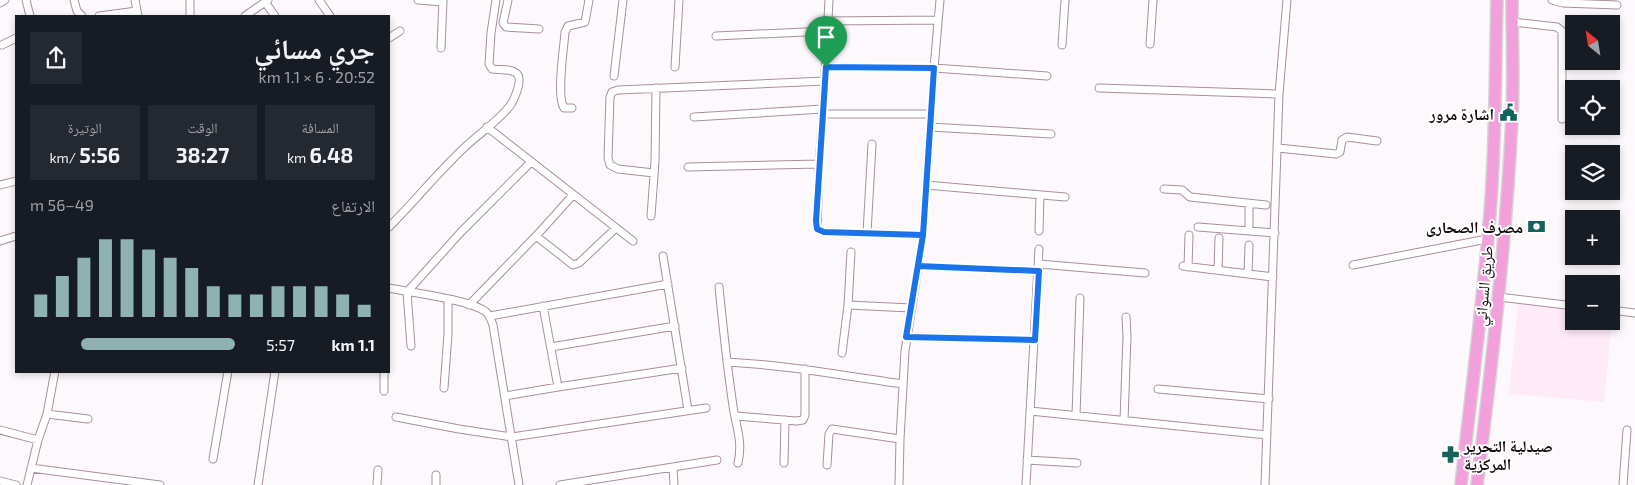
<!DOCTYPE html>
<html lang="ar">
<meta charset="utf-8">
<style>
body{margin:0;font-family:"Exo 2","Noto Naskh Arabic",sans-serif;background:#242831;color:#f1f3f6;direction:rtl;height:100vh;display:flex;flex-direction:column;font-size:19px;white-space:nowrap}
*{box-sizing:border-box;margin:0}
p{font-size:16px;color:#9ea1a6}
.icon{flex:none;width:28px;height:28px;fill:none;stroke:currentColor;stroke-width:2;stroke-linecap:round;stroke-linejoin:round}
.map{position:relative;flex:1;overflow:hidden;direction:ltr}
.panel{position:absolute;left:15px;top:15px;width:375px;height:358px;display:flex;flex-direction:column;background:#171b24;border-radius:0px;box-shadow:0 2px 8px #0003;direction:rtl}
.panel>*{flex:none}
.needle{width:32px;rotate:330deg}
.fabs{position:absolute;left:1565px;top:15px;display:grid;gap:10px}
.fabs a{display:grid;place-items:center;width:55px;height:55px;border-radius:0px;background:#171b24;box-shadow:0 2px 8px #0003;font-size:25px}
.pin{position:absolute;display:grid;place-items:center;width:42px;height:42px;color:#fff;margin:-51px -21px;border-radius:50% 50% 50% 0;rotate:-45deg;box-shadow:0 0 5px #0007}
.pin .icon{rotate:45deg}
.round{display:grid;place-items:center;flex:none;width:52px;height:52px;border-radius:0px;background:#242831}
.summary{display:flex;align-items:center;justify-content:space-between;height:85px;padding:0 15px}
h1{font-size:28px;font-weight:700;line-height:38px}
.metrics{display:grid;grid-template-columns:repeat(3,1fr);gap:8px;height:85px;padding:5px 15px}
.metrics div{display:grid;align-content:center;border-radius:0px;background:#242831;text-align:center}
.metrics b{font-size:21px;font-weight:700}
.metrics small{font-size:14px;font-weight:400}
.metrics p{font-size:14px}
.chart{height:140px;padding:10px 15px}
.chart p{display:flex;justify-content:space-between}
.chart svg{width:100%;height:90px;margin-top:5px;stroke:#8eb2b1;stroke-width:6}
ul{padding:0 15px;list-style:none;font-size:16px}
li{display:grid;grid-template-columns:80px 60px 1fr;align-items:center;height:38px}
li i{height:12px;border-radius:6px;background:#8eb2b1}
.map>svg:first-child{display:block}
.built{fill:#ffeaf8}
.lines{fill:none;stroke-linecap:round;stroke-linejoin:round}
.minor-casing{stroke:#a78f9f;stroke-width:9}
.trunk-casing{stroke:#d5d3d4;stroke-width:14}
.minor{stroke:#fff;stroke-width:7}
.trunk{stroke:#f2a0db;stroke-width:11}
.route-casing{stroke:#fff;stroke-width:10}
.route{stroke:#1a73e8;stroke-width:6}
.labels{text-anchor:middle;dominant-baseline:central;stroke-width:4;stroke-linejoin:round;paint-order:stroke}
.poi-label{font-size:16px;font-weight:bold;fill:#150c12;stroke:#fff;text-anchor:end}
.street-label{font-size:16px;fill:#150c12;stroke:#fff}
</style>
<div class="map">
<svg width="1635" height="485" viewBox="0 0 1635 485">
<rect width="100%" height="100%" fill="#fdf8fb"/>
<!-- built -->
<path class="built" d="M1518,303L1574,308V321H1611V311H1613L1604,402L1509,394Z"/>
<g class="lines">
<defs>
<path id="minor" d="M26,0L30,16
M74,0L77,11L82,16
M135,0L138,16
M190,0V16
M319,0L330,16
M418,0L443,2
M508,0L503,23L506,27L539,29
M829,0L823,114L819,164L817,229L824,232L923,235
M1552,0L1563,3L1617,5
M265,2L275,16
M0,3L5,0
M99,16L137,11
M245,16L268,0
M828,21L938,20
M1512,22L1557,27L1562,31V119
M716,36L827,31
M389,38L400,31
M1150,44L1153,0
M2,45L16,38
M1062,45L1065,0
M441,48L443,0
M675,67L679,0
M826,67L934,68L1047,76
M614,76L623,0
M1099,88L1279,94
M572,108H564C556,96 564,48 565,32L568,26L585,22L589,0
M823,114H931
M694,117L823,109
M487,127L633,241
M930,127L1051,134
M1278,148L1336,154L1340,152L1342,140L1347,137L1377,141
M688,167L819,164
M654,173L618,169L610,165L608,158L610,97L612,92L618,90L825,81
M0,185L16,181
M926,185L1065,197
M1164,189L1182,190L1190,197L1266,205
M1249,204V231
M651,216L655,162L656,88
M389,227C415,201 439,171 466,146C480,133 497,122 509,107C514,101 522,82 518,75C514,68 499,70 492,69L489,64L491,33L496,0
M1198,227L1275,233
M1039,231L1040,195
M867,233L872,144
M536,236L573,265L579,263L616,228
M0,241L16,236
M663,256L688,410
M1039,264L1145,273
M1353,265L1487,239
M918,266L1039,271
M1183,266L1273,277
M1188,267L1189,235
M1218,270L1219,238
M1248,274L1249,245
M719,287C723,327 727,366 733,406C736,427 743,441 738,463
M389,288C413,293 466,299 485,311C490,315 491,320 493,325L519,485
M1499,297L1574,306
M469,305L536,236L573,195
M848,305L911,308
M1611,310L1635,313
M490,316L668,284
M907,337L1035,340
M411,346L407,292L461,232L531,162
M551,347L675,326
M842,353L848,305L851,252
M727,362C787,365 844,376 903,384
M558,387L682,368
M444,388L448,334V300
M1158,389L1269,399
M384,391V371
M505,396L558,387L543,306
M1030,411L1267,435
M47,414L88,419
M1076,415L1080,298
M736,416L796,421L803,420L805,415V369
M396,417L459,429L512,437L706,408
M1124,421L1127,336L1126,317
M0,430L38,440
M213,459L228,371
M1027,460L1077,463
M784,463L785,420
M827,465L829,434L832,429L900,439
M673,467L674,485
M31,468L160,485
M0,481L16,485
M27,485L38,440L47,414L55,371
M258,485L275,371
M377,485L378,470
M436,485V475
M560,485L717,460
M899,485L900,439L905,351L923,235L934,68L940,0
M1026,485L1039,249
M1265,485L1279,94L1287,0
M1623,485L1627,430"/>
<path id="trunk" d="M1461,485C1471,394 1483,304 1490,213C1496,142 1495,71 1497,0
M1477,485C1492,363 1506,241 1512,118C1514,79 1512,39 1512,0"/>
</defs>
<!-- minor casing -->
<use href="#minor" class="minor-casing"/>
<!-- trunk casing -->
<use href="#trunk" class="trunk-casing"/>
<!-- minor -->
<use href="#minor" class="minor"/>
<!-- trunk -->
<use href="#trunk" class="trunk"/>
</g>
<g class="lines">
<defs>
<path id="route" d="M826,67L816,221L817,229L824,232L923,235L906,337L1035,340L1039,271L918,266L923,235L934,68L826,67"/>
</defs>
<!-- route casing -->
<use href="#route" class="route-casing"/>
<!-- route -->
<use href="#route" class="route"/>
</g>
<!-- icons -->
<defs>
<symbol id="civic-bare" viewBox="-9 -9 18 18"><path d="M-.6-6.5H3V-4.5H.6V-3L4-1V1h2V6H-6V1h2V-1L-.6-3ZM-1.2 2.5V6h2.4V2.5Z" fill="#15635d" stroke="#fff" stroke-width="2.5" paint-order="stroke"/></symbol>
<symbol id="bank-bare" viewBox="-9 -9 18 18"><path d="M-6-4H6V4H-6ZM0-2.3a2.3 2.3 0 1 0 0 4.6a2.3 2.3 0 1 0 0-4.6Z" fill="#15635d" stroke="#fff" stroke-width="2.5" paint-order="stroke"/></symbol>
<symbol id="pharmacy-bare" viewBox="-9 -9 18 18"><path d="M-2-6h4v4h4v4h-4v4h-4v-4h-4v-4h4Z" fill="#15635d" stroke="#fff" stroke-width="2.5" paint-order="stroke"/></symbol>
</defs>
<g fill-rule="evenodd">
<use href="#civic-bare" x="1496" y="100" width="25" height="25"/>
<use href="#bank-bare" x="1524" y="214" width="25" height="25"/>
<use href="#pharmacy-bare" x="1438" y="442" width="25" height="25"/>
</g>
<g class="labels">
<!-- poi labels -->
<g class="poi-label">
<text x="1494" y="113">اشارة مرور</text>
<text x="1523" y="226">مصرف الصحارى</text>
<text x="1464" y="445" text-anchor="start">صيدلية التحرير<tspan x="1464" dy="18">المركزية</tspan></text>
</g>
<!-- street labels -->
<g class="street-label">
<text transform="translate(1483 286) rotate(-85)">طريق السواني</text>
</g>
</g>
</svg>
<div class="fabs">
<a><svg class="needle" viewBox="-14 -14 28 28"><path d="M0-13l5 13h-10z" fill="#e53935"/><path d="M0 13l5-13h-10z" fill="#9ea1a6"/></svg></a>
<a><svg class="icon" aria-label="locate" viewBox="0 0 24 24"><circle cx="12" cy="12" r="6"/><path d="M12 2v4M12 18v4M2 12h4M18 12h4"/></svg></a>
<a><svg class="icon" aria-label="layers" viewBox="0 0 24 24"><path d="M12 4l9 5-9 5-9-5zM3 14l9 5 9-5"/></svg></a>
<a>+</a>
<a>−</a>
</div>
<div class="pin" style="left:826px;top:67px;background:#1e9e55"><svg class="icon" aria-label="arrive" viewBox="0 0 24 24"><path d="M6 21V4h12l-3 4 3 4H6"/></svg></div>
<section class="panel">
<div class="summary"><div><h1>جري مسائي</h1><p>20:52 · 6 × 1.1 km</p></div><a class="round"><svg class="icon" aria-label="share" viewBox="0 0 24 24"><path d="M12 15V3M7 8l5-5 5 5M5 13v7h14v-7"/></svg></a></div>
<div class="metrics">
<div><p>المسافة</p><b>6.48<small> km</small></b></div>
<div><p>الوقت</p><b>38:27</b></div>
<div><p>الوتيرة</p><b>5:56<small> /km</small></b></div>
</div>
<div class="chart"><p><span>الارتفاع</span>49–56 m</p>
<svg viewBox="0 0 160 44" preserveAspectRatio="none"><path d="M5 44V33M15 44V24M25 44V15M35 44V6M45 44V6M55 44V11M65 44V15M75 44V20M85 44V29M95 44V33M105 44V33M115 44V29M125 44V29M135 44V29M145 44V33M155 44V38"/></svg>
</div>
<ul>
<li><b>1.1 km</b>5:57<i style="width:75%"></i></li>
</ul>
</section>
</div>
